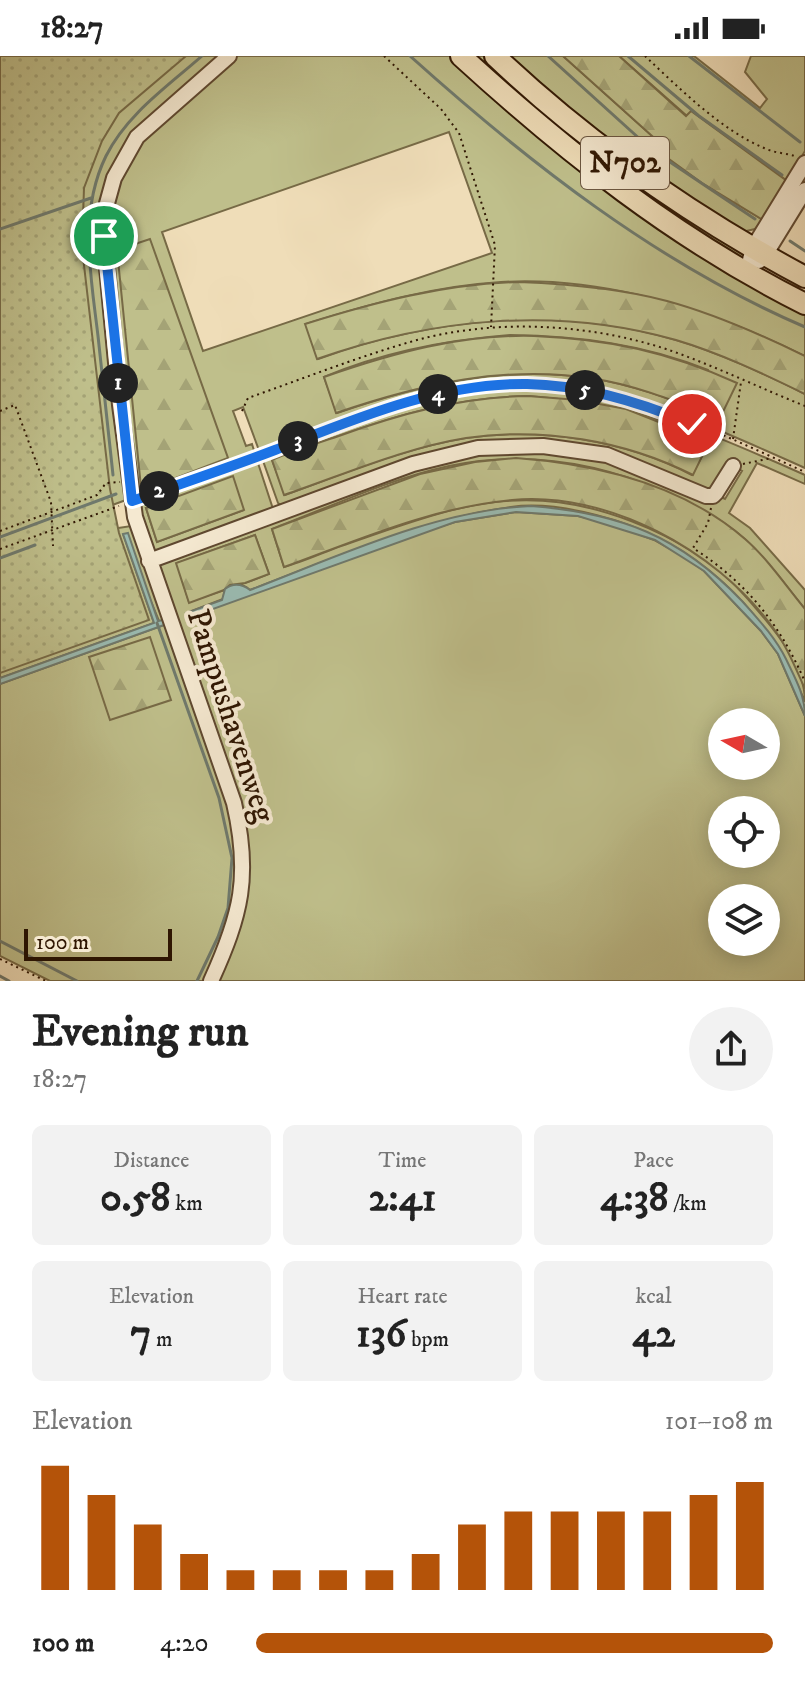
<!DOCTYPE html>
<meta charset="utf-8">
<style>
body{margin:0;font-family:"IM FELL DW Pica",serif;background:#f2f2f2;color:#222;height:100vh;display:flex;flex-direction:column;font-size:30px;white-space:nowrap}
*{box-sizing:border-box;margin:0}
p{font-size:26px;color:#767676}
.icon{flex:none;width:44px;height:44px;fill:none;stroke:currentColor;stroke-width:2;stroke-linecap:round;stroke-linejoin:round}
.map{position:relative;height:925px;overflow:hidden}
.sheet{display:flex;flex-direction:column;background:#fff;flex:1}
.sheet>*{flex:none}
.needle{width:52px;rotate:279deg}
.controls{position:absolute;left:708px;top:652px;display:grid;gap:16px}
.controls a{display:grid;place-items:center;width:72px;height:72px;border-radius:50%;background:#fff;box-shadow:0 4px 20px #0003;font-size:40px}
.scale{position:absolute;left:24px;bottom:20px;width:148px;box-sizing:border-box;padding-left:8px;border:4px solid #2f1602;border-top:0;font-size:22px;line-height:28px;white-space:nowrap;color:#2f1602;-webkit-text-stroke:6px #f5e9d1;paint-order:stroke}
.pin{position:absolute;display:grid;place-items:center;width:68px;height:68px;color:#fff;margin:-34px;border:4px solid #fff;border-radius:50%;box-shadow:0 2px 8px #0007}
.km{position:absolute;width:40px;height:40px;margin:-20px;border-radius:50%;background:#222;color:#fff;font-size:22px;line-height:40px;text-align:center}
.round{display:grid;place-items:center;flex:none;width:84px;height:84px;border-radius:42px;background:#f2f2f2}
.head{display:flex;align-items:center;justify-content:space-between;height:136px;padding:0 32px}
h1{font-size:44px;font-weight:700;line-height:60px}
.figures{display:grid;grid-template-columns:repeat(3,1fr);gap:12px;height:136px;padding:8px 32px}
.figures div{display:grid;align-content:center;border-radius:12px;background:#f2f2f2;text-align:center}
.figures b{font-size:40px;font-weight:700}
.figures small{font-size:22px;font-weight:400}
.figures p{font-size:22px}
.chart{height:224px;padding:16px 32px}
.chart p{display:flex;justify-content:space-between}
.chart svg{width:100%;height:144px;margin-top:8px;stroke:#b45309;stroke-width:6}
ul{padding:0 32px;list-style:none;font-size:26px}
li{display:grid;grid-template-columns:128px 96px 1fr;align-items:center;height:60px}
li i{height:20px;border-radius:10px;background:#b45309}
.status{display:flex;justify-content:space-between;align-items:center;height:56px;padding:0 40px;background:#fff;direction:ltr}
.status svg{height:22px;fill:currentColor}
.map>svg:first-child{display:block}
.grass{fill:#bfbf8b;stroke:#776a46;stroke-width:2;fill-rule:evenodd}
.forest{fill:url(#forest-firs);stroke:#776a46;stroke-width:2}
.park{fill:url(#park-dots);stroke:#776a46;stroke-width:2}
.water{fill:#9abbb2;stroke:#6f796c;stroke-width:2}
.lines{fill:none;stroke-linecap:round;stroke-linejoin:round}
.stream{stroke:#6f796c;stroke-width:3}
.minor-casing{stroke:#5f4830;stroke-width:18}
.highway-casing{stroke:#2f1602;stroke-width:24}
.path{stroke:#2f1602;stroke-width:2;stroke-dasharray:2 4;stroke-linecap:butt}
.minor{stroke:#f5e9d1;stroke-width:14}
.highway{stroke:#efddb8;stroke-width:20}
.route-casing{stroke:#fff;stroke-width:16}
.route{stroke:#1a73e8;stroke-width:10}
.labels{text-anchor:middle;dominant-baseline:central;stroke-width:8;stroke-linejoin:round;paint-order:stroke}
.shield{fill:#f5e9d1;stroke:#6a5540;stroke-width:2}
.shield-label{font-size:30px;font-weight:bold;fill:#2f1602}
.street-label{font-size:32px;fill:#2f1602;stroke:#f5e9d1}
</style>
<div class="status"><b>18:27</b><svg viewBox="0 0 49 12"><path d="M0 12V9h3v3zM5 12V6h3v6zM10 12V3h3v9zM15 12V0h3v12zM26 1h20v11H26zM47 4h2v5h-2z"/></svg></div>
<div class="map">
<svg width="805" height="925" viewBox="0 0 805 925">
<defs>
<pattern id="forest-firs" width="22" height="20" patternUnits="userSpaceOnUse" patternTransform="scale(2)"><rect width="22" height="20" fill="#bfbf8b"/><path d="M5 1l3.5 6h-7zM16 11l3.5 6h-7z" fill="#a4a376"/></pattern>
<pattern id="park-dots" width="8" height="8" patternUnits="userSpaceOnUse" patternTransform="scale(2)"><rect width="8" height="8" fill="#bfbf8b"/><path d="M2 2h.1M6 6h.1" fill="none" stroke="#a4a376" stroke-width="1.8" stroke-linecap="round"/></pattern>
</defs>
<rect width="100%" height="100%" fill="#efddb8"/>
<filter id="stains"><feTurbulence type="fractalNoise" baseFrequency=".0025" numOctaves="4"/><feColorMatrix values="0 0 0 0 .2 0 0 0 0 .09 0 0 0 0 .02 0 0 0 .5 -.17"/></filter>
<radialGradient id="worn" r=".72"><stop offset=".6" stop-color="#630" stop-opacity="0"/><stop offset="1" stop-color="#630" stop-opacity=".3"/></radialGradient>
<!-- grass -->
<path class="grass" d="M0,0H225L163,51L105,139L126,444L0,490Z
M236,0H452L786,249L805,258V300C711,254 607,220 501,226C434,230 370,248 306,268L318,303C432,262 558,249 676,284C720,297 764,318 805,338V412C675,354 560,299 414,339C362,353 311,376 260,397L243,351L233,355L246,390L252,388L255,398L138,440L131,414L108,183L113,135L140,82ZM449,76L492,197L203,295L162,176ZM510,279C579,280 644,288 708,314L719,362C679,347 639,330 596,323C506,308 422,328 337,357L324,321C383,296 446,284 510,279Z
M467,0H486L744,197V200L739,203L642,141Z
M500,0H563L661,88L658,95L702,127L763,164L755,173L742,176L632,103Z
M619,0H694L760,52L767,43L745,16L751,0H805V95L787,125L692,55L687,60Z
M533,332C630,341 717,380 805,419V428L757,407L729,457L750,472L805,534V553C786,530 768,504 746,484C724,464 695,449 668,437C598,406 525,394 449,410C389,423 330,451 272,473L284,511C303,506 322,497 341,490C449,453 518,422 631,465C676,482 715,505 747,542C771,570 805,606 805,646C768,553 694,483 596,459C569,452 539,447 511,451C421,463 335,502 250,534C242,527 234,526 225,533L223,543L186,557L187,561L426,475L455,466L516,456L578,460L609,467L654,484L686,502L704,515L761,575L778,598L805,660V925H215C231,891 245,858 247,820C250,766 228,716 210,666C193,616 175,566 158,515L159,508L164,504L415,411L479,396L543,393L607,402L701,441L711,443L719,440L725,443L742,415L731,409L715,435L707,438L607,396L520,385L475,389L438,396L282,450L278,447L262,402C351,367 436,332 533,332ZM528,340C591,345 654,355 709,387L692,419C624,384 541,371 466,382C404,392 343,418 285,439L272,404C290,395 311,390 330,383C396,359 458,341 528,340ZM255,479L269,518L245,527L233,528L224,534L189,546L177,507ZM722,666H766V710H722ZM722,754H766V798H722ZM722,842H766V886H722Z
M257,404L273,453L158,497L152,494L138,448L140,445ZM146,452L244,454L157,486Z
M131,470L224,731L237,792L234,853L206,925H50L0,900V628L164,569L159,565L123,478L154,567L0,622V608L112,473Z"/>
<!-- forest -->
<path class="forest" d="M563,0H619L686,60L691,55L787,125L763,164L702,127L658,95L661,88Z
M150,183L228,402L147,433L141,431L117,194Z
M519,226C568,228 619,232 667,245C715,258 760,278 805,300V338C764,318 720,297 676,284C558,250 432,262 317,303L305,268C375,246 445,228 519,226Z
M534,280C609,283 669,296 737,327L720,362C679,347 639,330 596,323C506,308 421,328 336,357L324,321C393,297 461,278 534,280Z
M528,340L578,344L626,353L709,386L693,419C624,384 542,371 466,382C404,392 343,419 284,439L272,404C292,395 315,388 336,381C399,358 461,341 528,340Z
M516,402C597,408 682,428 745,483C768,503 786,530 805,553V633C795,611 786,588 771,569C715,494 608,435 512,444C433,451 358,484 284,511L272,473L420,418L475,406Z
M233,420L244,454L157,486L146,452Z
M255,479L269,518L245,527L230,529L224,534L189,547L176,507Z
M150,581L171,644L110,664L89,601Z"/>
<!-- park -->
<path class="park" d="M0,0H186L119,57L102,85L84,132L82,192L110,433L119,477L149,564L0,617Z"/>
<!-- water -->
<path class="water" d="M531,450C620,457 680,480 742,545C758,563 775,581 786,603C795,622 805,639 805,660L778,598L761,575L704,515L655,484L578,460L516,456L455,466L188,562L186,557L222,544L225,533C234,526 242,528 250,534C339,500 436,454 531,450Z
M128,477L158,565L163,564L164,569L0,628V622L154,567L123,478Z"/>
<g class="lines">
<!-- stream -->
<path class="stream" d="M410,0C528,106 658,208 805,271
M548,0L652,94L755,163
M628,0L699,60L782,119
M689,0L800,86
M0,173L91,142
M790,185L805,195
M113,419C108,373 103,326 98,280C91,220 78,157 106,100C127,58 168,30 202,0
M0,481L116,438
M0,502L35,489
M157,567L219,742L232,802L228,852L218,881L197,925
M0,885L77,925
M0,920L9,925"/>
<defs>
<path id="minor" d="M759,205L765,199L805,134
M747,216L753,192L805,107
M149,505L413,408L478,392L543,390L607,399L706,440H713L716,437L733,410
M211,925C241,859 251,820 234,747L135,461L120,349L104,180L106,151L114,122L137,81L229,0"/>
<path id="highway" d="M461,0C566,96 677,184 805,248
M495,0C587,87 693,161 805,221"/>
</defs>
<!-- minor casing -->
<use href="#minor" class="minor-casing"/>
<!-- highway casing -->
<use href="#highway" class="highway-casing"/>
<!-- path -->
<path class="path" d="M384,0L441,53L459,77L495,189L491,271
M645,0C679,32 721,74 764,92C774,97 785,97 795,100
M0,355L15,349L51,446L53,490
M242,355L248,342C302,323 355,302 410,286C492,262 588,267 669,294C715,310 760,332 805,350
M733,383L741,326
M743,408L772,402
M144,441C188,425 233,410 276,393C372,356 471,314 577,332C657,346 732,383 805,416
M711,452L708,467L693,492C746,526 780,568 805,626
M0,475L97,439L106,427L120,426
M0,493L119,450
M0,903L46,925"/>
<!-- minor -->
<use href="#minor" class="minor"/>
<!-- highway -->
<use href="#highway" class="highway"/>
</g>
<g class="lines">
<defs>
<path id="route" d="M104,180L132,445C180,428 228,412 275,394C357,362 438,327 527,328C584,329 640,346 692,368"/>
</defs>
<!-- route casing -->
<use href="#route" class="route-casing"/>
<!-- route -->
<use href="#route" class="route"/>
</g>
<g class="labels">
<!-- shield labels -->
<rect class="shield" x="581" y="81" width="88" height="52" rx="6"/>
<g class="shield-label">
<text x="625" y="107">N702</text>
</g>
<!-- street labels -->
<g class="street-label">
<text transform="translate(230 660) rotate(72)">Pampushavenweg</text>
</g>
</g>
<rect width="100%" height="100%" filter="url(#stains)"/>
<rect width="100%" height="100%" fill="url(#worn)"/>
</svg>
<div class="controls">
<a><svg class="needle" viewBox="-14 -14 28 28"><path d="M0-13l5 13h-10z" fill="#e53935"/><path d="M0 13l5-13h-10z" fill="#767676"/></svg></a>
<a><svg class="icon" aria-label="locate" viewBox="0 0 24 24"><circle cx="12" cy="12" r="6"/><path d="M12 2v4M12 18v4M2 12h4M18 12h4"/></svg></a>
<a><svg class="icon" aria-label="layers" viewBox="0 0 24 24"><path d="M12 4l9 5-9 5-9-5zM3 14l9 5 9-5"/></svg></a>
</div>
<div class="scale">100 m</div>
<div class="pin" style="left:104px;top:180px;background:#1e9e55"><svg class="icon" aria-label="arrive" viewBox="0 0 24 24"><path d="M6 21V4h12l-3 4 3 4H6"/></svg></div>
<div class="pin" style="left:692px;top:368px;background:#d93025"><svg class="icon" aria-label="check" viewBox="0 0 24 24"><path d="M5 12l5 5 9-10"/></svg></div>
<b class="km" style="left:118px;top:327px">1</b>
<b class="km" style="left:159px;top:435px">2</b>
<b class="km" style="left:298px;top:385px">3</b>
<b class="km" style="left:438px;top:338px">4</b>
<b class="km" style="left:585px;top:334px">5</b>
</div>
<section class="sheet">
<div class="head"><div><h1>Evening run</h1><p>18:27</p></div><a class="round"><svg class="icon" aria-label="share" viewBox="0 0 24 24"><path d="M12 15V3M7 8l5-5 5 5M5 13v7h14v-7"/></svg></a></div>
<div class="figures">
<div><p>Distance</p><b>0.58<small> km</small></b></div>
<div><p>Time</p><b>2:41</b></div>
<div><p>Pace</p><b>4:38<small> /km</small></b></div>
</div>
<div class="figures">
<div><p>Elevation</p><b>7<small> m</small></b></div>
<div><p>Heart rate</p><b>136<small> bpm</small></b></div>
<div><p>kcal</p><b>42</b></div>
</div>
<div class="chart"><p><span>Elevation</span>101–108 m</p>
<svg viewBox="0 0 160 44" preserveAspectRatio="none"><path d="M5 44V6M15 44V15M25 44V24M35 44V33M45 44V38M55 44V38M65 44V38M75 44V38M85 44V33M95 44V24M105 44V20M115 44V20M125 44V20M135 44V20M145 44V15M155 44V11"/></svg>
</div>
<ul>
<li><b>100 m</b>4:20<i style="width:100%"></i></li>
</ul>
</section>
